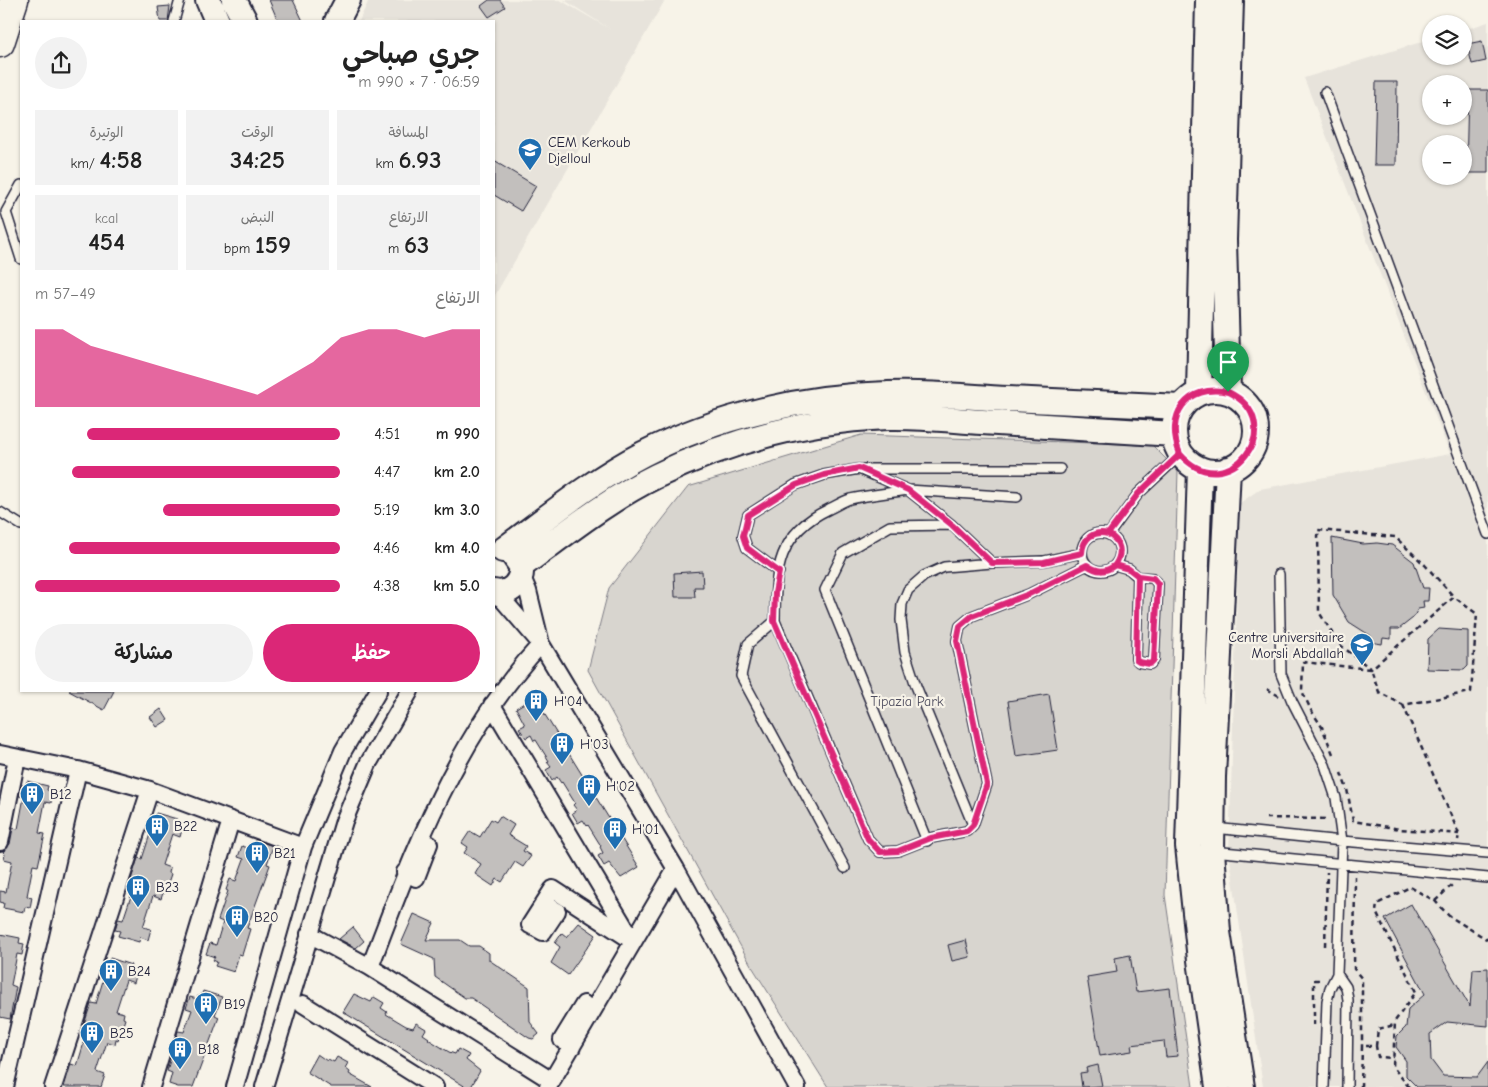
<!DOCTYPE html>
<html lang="ar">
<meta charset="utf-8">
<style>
body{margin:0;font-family:"Comic Neue","Playpen Sans Arabic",sans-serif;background:#f2f2f2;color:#222;direction:rtl;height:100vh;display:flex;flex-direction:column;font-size:19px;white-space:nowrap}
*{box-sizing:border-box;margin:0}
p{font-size:16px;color:#767676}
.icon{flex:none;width:28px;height:28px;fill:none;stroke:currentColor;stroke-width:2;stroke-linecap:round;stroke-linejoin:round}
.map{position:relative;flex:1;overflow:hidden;direction:ltr}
.drawer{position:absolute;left:20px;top:20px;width:475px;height:672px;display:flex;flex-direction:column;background:#fff;border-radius:0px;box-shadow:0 1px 4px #0004;direction:rtl}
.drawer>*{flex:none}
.tools{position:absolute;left:1422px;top:15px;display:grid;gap:10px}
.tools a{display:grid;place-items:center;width:50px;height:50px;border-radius:50%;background:#fff;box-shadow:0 1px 4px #0004;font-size:25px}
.pin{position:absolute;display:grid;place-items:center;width:42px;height:42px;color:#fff;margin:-51px -21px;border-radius:50% 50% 50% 0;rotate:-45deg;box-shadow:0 0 5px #0007}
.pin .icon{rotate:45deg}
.round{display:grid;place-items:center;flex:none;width:52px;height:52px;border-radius:26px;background:#f2f2f2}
.headline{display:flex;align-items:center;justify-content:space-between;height:85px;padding:0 15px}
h1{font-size:28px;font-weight:600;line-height:38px}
.stats{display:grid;grid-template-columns:repeat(3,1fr);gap:8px;height:85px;padding:5px 15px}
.stats div{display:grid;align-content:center;border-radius:0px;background:#f2f2f2;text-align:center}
.stats b{font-size:25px;font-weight:600}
.stats small{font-size:14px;font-weight:400}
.stats p{font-size:14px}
.chart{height:140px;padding:10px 15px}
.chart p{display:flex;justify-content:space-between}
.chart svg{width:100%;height:90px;margin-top:5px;fill:#db2777;opacity:.7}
.primary-button{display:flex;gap:10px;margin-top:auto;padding:10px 15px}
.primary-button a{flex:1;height:58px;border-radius:30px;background:#db2777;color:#fff;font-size:20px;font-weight:600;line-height:58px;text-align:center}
.primary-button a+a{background:#f2f2f2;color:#222}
ul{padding:0 15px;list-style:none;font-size:16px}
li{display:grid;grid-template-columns:80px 60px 1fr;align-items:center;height:38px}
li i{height:12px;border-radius:6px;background:#db2777}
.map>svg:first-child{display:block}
.built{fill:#e7e3db;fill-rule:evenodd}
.green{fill:#d8d5cf;stroke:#7d7c85}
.building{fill:#c2bfbd;stroke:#22223b}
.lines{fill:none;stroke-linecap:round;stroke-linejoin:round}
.lane-casing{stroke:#22223b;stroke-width:12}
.street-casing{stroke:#22223b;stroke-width:20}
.secondary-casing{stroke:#22223b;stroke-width:28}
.highway-casing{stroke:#22223b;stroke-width:31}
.path{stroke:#22223b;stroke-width:2.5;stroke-dasharray:5 4;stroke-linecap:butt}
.lane{stroke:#f7f3e8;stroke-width:9}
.street{stroke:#f7f3e8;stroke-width:16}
.secondary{stroke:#f7f3e8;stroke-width:24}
.highway{stroke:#f7f3e8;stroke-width:28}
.route-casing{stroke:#fff;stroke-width:10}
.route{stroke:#db2777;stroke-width:6}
.labels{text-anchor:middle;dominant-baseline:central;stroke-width:4.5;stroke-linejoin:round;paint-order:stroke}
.poi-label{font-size:14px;fill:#22223b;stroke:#f7f3e8;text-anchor:start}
.park-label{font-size:14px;fill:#504f60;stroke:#f7f3e8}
</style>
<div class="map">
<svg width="1488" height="1087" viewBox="0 0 1488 1087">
<rect width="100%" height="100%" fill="#f7f3e8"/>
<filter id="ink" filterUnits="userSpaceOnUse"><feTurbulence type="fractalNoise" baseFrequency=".02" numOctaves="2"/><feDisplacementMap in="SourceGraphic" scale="10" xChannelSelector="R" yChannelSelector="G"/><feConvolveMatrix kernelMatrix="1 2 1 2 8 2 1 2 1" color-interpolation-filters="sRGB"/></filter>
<g filter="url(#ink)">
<!-- built -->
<path class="built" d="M369,0H560L610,29L564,0H665L494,297V21H359Z
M1488,22V1087H1263L1229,852L1240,503L1260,489L1450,454L1304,78L1431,39V56H1464V30ZM1431,84H1464V116H1431ZM1431,144H1464V176H1431Z"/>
<!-- green -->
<path class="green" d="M861,435L1152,445L1178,471L1165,895L1193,1087H828L751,965L588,670L609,588L688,487Z"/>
<!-- building -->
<path class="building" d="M269,0H293L303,21H278Z
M489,0H500L505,7L489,17L481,6Z
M170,6L168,21H160L158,7Z
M1482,41L1486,61L1472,64L1467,44Z
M1376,82H1397L1396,165H1374Z
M1468,90H1488V173H1466Z
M494,161L536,186L521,211L494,195Z
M1332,538L1363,544L1377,543L1392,545L1414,562L1423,588H1429L1428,601H1423L1424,608L1418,609L1413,618L1399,629H1391V639L1383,638L1382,644L1370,642L1371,636L1349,622L1333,595Z
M702,571L703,587H694L695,597H675L674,573Z
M1439,629L1468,631V666L1464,670L1427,669L1428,639Z
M69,691H114L104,710Z
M1049,694L1058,750L1016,756L1008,701Z
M534,697L639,867L621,878L609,863L604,866L598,856L603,853L600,847L601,846L588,825L587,826L583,820L578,823L572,813L577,810L573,805L575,803L562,782L561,783L557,777L552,781L546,770L551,767L547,762L549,761L536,740L534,741L531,735L526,738L519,728L525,725L516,708Z
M161,709L168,720L157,727L150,717Z
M27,781L48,786L47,790L53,792L51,803L45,802L39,833L45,834L38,866L33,865L27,896L32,897L30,908L25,907L24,912L3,908L4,903L0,902V891L6,892L12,861L4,859L5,854L3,852L10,844L13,828L18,829L24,797L19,796L22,785L26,786Z
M156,813L177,819L175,824L183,826L180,837L172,834L162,865L170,868L169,873L171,874L164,894L163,893L161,899L153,896L143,927L151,929L148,940L140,937L139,942L118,936L120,931L115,930L118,919L123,920L133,890L128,889L138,858L142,859L152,828L148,827L152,816L155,817Z
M500,816L514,825L508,835L526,846L523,851L531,856L523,867L515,862L502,882L497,879L493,886L475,874L481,864L464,853L468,847L462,843L470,831L480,837L491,819L496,822Z
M255,840L273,846L267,864L270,865L247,928L250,929L242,955L239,954L234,972L215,966L217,962L213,960L215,957L206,954L210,943L216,945L223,922L218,920L228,891L226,890L230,879L236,881L244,859L238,857L242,846L248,848L249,844L253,846Z
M1411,904L1470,1007L1473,969L1488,968V1026L1447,1022L1430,1034L1431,1060L1443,1076L1477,1077L1488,1062V1087H1417L1406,1076V1061L1396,1047L1397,1036L1406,1027L1408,1009L1425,994L1385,919Z
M414,914L434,923L426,940H460L469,946H479L489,953V960L529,987L530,1022L539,1034L533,1039L529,1038L471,998H465L435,977L434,959L401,944Z
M579,923L596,935L568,975L551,963L560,947L555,943L562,933L567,937Z
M353,927L364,941L356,948L339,939Z
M0,934L20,938L19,943L24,944L22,955L17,954L11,985L16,987L10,1019L0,1017Z
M966,940L970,957L952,961L948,945Z
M1130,955L1136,992L1170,988L1178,1056L1166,1057L1164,1041L1131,1045L1132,1051L1100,1056L1087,977L1117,972L1115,958Z
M110,958L131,965L129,969L137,972L134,983L126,980L116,1011L124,1013L123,1018L125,1019L118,1040L116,1039L115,1044L107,1042L97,1072L105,1075L101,1087H64L71,1064L77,1066L86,1036L81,1034L91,1003L96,1004L105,974L101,972L104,962L109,963Z
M203,991L222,997L215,1015L219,1017L193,1087H178L169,1084L172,1073L167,1071L178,1031L184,1032L192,1010L186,1008L190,997L197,999L198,996L201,997Z
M354,994L371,1002L374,997L384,1003L381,1008L387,1012L386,1014L406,1026L413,1028L416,1023L426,1029L423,1034L429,1038L428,1039L449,1052L455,1054L458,1049L469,1055L466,1060L480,1071L471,1087H466L343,1012Z
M317,1054L327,1061L328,1059L334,1062L337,1057L348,1063L345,1068L350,1072L349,1074L372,1087H331L307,1072Z
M1098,1065L1102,1086L1082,1087L1080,1073L1087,1072L1086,1068Z"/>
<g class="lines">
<defs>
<path id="lane" d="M174,21L180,0
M1325,92L1488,534
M21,185L6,212L21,259
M863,469H1060
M0,512L21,525
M1082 552a19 19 0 1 1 38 0a19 19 0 1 1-38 0Z
M1109,534L1138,494L1181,454
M992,563L952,525L908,490C889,493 869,495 850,499C843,501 836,506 829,509C778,533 775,569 775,621L868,839L880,852L898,851L931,838L967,831L973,825L987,784L957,641L960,626L972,616L1029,594L1087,565
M1115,565L1129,569L1138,577L1136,659L1139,662L1150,664L1154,660L1158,584L1153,578L1138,577
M779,572L747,548L743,536L748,515L795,485L824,475L859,469L908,490L1017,497
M1279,574L1281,674L1292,701L1325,765L1336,798L1342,841L1337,974L1330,988L1327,1001L1324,1087
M775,621L748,644L741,676L845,868
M973,825L916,686L905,652L901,620L902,604L908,590L924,576L944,567L992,563L1044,561L1082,553
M1214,828L1342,841L1488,853
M927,841L825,590L843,553L890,526L952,525
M1213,851L1488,878
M1337,974L1346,987L1348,1000L1347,1087"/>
<path id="street" d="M521,575L528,591L540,640
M497,593L541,644L676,869L797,1087
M492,705L633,941L553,889L530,925L543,932L557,911L544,903
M0,754L78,770L150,790L303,847
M0,842L17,758
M405,872L416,878L429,844
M309,934L370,967L552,1081
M370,967C413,853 457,735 541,644
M303,1004L435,1087
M572,1047L562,1040L584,1004
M5,1087L78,770
M53,1087L150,790
M151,1087L231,820
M235,1087L303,847L343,751L378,691
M264,1087L344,821L368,764L410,691
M548,1087L676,869"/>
<path id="secondary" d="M208,0L217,21
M234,0L245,21
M337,21L348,0
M1174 431a41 41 0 1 1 82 0a41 41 0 1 1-82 0Z
M1228,392L1224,240L1231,0
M1199,393L1208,0
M1200,469L1188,846L1200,960L1218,1087
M1228,469L1213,777L1212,851L1218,932L1242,1087
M503,550C549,516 593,480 643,454C717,416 804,396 887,394C927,392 968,397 1008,399C1065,402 1123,404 1181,407
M521,566C564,535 607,500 656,476C728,441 807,420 888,417C919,416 951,420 982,422C1046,426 1110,430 1174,434
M494,592C510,596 523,582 521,566L512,553"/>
<path id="highway" d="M0,43L14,0"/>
</defs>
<!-- lane casing -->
<use href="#lane" class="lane-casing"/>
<!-- street casing -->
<use href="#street" class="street-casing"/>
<!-- secondary casing -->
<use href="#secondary" class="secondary-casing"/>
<!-- highway casing -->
<use href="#highway" class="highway-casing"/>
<!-- path -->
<path class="path" d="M1267,689L1279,696
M1403,705L1459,834L1458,840
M1333,754L1322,727L1311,710L1302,691L1303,662L1371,669L1379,692L1403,705L1471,692L1477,614L1454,597L1371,669L1339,644L1319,612L1318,530L1395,537L1425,565L1454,597
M1341,773L1347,789L1353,821L1400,829L1459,834
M1266,818L1329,819
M1355,876L1354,969L1362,979V1046
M1435,901L1452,885
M1325,946L1327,872
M1314,1025V980H1321
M1376,1046L1378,1029L1395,1025
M1361,1087L1362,1046H1376L1378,1057L1394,1058
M1409,1087L1393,1067L1395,1021L1416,992L1376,912L1377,904L1410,887L1435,901L1449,916L1488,940"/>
<!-- lane -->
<use href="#lane" class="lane"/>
<!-- street -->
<use href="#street" class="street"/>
<!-- secondary -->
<use href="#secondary" class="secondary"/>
<!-- highway -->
<use href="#highway" class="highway"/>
</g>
</g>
<g class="lines" filter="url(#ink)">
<defs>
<path id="route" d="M1228,392C1187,383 1164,416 1180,454L1138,494L1108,534C1094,530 1083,538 1082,553L1044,562L992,563L952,525L908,490L859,468L824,475L796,485L748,515L743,536L747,548L779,572L775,593L774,621L868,839L880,852L898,851L931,838L967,831L973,825L987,784L957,641L960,626L972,616L1029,594L1087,565C1097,572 1105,573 1115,565L1129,569L1138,576L1136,660L1139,662L1150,664L1154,660L1158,584L1153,578L1138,576L1129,569L1115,565C1123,553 1121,541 1108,534L1138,494L1180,454C1227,508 1293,423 1228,392"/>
</defs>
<!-- route casing -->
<use href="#route" class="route-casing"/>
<!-- route -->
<use href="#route" class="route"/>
</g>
<!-- icons -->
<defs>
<symbol id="school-pin" viewBox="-11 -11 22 30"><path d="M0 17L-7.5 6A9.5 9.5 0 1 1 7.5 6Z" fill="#1f6fb2" stroke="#f7f3e8"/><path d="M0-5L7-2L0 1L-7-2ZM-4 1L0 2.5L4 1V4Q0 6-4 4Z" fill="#fff"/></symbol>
<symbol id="university-pin" viewBox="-11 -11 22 30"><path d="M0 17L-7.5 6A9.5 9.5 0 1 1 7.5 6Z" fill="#1f6fb2" stroke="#f7f3e8"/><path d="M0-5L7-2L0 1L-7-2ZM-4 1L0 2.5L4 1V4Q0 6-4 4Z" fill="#fff"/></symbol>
<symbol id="building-pin" viewBox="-11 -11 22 30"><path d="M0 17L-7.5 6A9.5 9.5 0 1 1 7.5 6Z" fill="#1f6fb2" stroke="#f7f3e8"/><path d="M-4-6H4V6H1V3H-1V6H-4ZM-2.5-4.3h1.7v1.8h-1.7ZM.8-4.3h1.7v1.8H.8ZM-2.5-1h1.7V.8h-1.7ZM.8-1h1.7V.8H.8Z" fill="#fff"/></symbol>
</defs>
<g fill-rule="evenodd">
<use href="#school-pin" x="516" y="136" width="28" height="38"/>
<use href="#university-pin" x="1348" y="631" width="28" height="38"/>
<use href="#building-pin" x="522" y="687" width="28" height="38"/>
<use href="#building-pin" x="548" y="730" width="28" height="38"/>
<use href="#building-pin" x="575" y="772" width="28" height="38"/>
<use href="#building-pin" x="18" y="780" width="28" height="38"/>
<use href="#building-pin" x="143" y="812" width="28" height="38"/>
<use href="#building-pin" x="601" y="815" width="28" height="38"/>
<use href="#building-pin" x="243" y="839" width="28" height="38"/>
<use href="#building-pin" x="124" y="873" width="28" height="38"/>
<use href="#building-pin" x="223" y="903" width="28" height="38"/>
<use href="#building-pin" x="97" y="957" width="28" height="38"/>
<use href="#building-pin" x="192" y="990" width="28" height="38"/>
<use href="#building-pin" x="78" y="1019" width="28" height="38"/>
<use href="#building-pin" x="166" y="1035" width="28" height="38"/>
</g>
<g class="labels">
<!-- poi labels -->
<g class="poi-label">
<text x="548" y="142">CEM Kerkoub<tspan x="548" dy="16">Djelloul</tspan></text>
<text x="1344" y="637" text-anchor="end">Centre universitaire<tspan x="1344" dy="16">Morsli Abdallah</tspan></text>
<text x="554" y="701">H'04</text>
<text x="580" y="744">H'03</text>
<text x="606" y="786">H'02</text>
<text x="50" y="794">B12</text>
<text x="174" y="826">B22</text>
<text x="632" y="829">H'01</text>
<text x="274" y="853">B21</text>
<text x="156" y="887">B23</text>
<text x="254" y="917">B20</text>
<text x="128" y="971">B24</text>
<text x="224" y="1004">B19</text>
<text x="110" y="1033">B25</text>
<text x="198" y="1049">B18</text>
</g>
<!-- park labels -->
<g class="park-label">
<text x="907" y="701">Tipazia Park</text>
</g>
</g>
</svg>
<div class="tools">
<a><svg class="icon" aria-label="layers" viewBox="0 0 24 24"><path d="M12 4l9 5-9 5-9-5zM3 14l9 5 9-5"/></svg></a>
<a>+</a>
<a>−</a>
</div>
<div class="pin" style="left:1228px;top:392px;background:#1e9e55"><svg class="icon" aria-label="arrive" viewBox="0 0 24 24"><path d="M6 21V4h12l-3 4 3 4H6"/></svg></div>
<section class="drawer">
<div class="headline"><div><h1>جري صباحي</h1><p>06:59 · 7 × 990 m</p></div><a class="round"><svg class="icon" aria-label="share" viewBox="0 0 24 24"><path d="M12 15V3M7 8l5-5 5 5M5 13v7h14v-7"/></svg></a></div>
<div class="stats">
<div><p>المسافة</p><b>6.93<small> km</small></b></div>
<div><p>الوقت</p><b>34:25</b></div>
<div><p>الوتيرة</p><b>4:58<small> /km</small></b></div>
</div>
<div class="stats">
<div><p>الارتفاع</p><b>63<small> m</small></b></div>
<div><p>النبض</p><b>159<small> bpm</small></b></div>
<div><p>kcal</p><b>454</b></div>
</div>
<div class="chart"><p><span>الارتفاع</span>49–57 m</p>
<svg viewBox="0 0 160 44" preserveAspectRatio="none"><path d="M0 44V6L10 6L20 14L30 18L40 22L50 26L60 30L70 34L80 38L90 30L100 22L110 10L120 6L130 6L140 10L150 6L160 6V44z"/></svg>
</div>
<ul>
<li><b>990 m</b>4:51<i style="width:83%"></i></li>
<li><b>2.0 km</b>4:47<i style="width:88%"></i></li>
<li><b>3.0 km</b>5:19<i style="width:58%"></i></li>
<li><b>4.0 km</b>4:46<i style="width:89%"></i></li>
<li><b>5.0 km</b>4:38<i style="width:100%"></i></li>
</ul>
<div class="primary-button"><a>حفظ</a><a>مشاركة</a></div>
</section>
</div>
